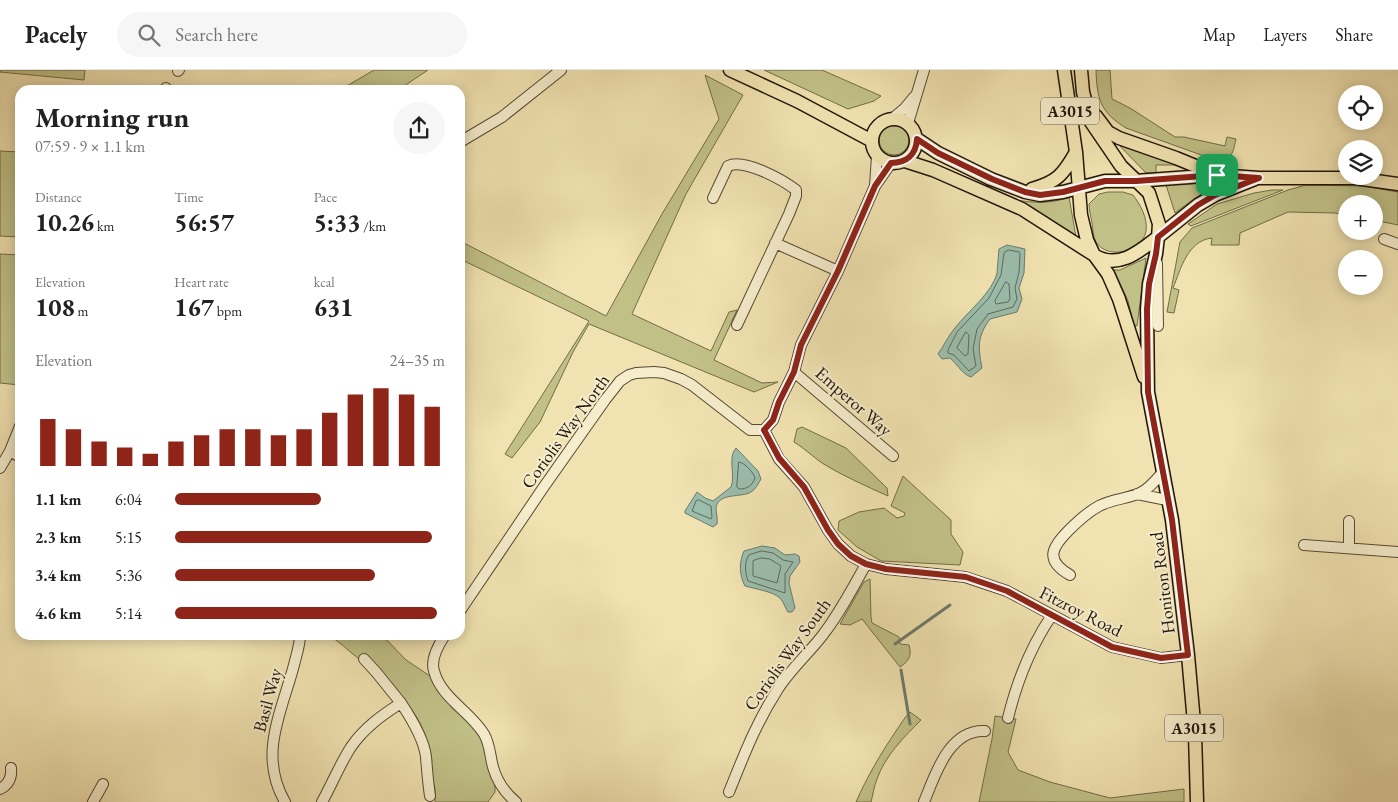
<!DOCTYPE html>
<meta charset="utf-8">
<style>
body{margin:0;font-family:"EB Garamond",serif;background:#f6f6f6;color:#222;height:100vh;display:flex;flex-direction:column;font-size:19px;white-space:nowrap}
*{box-sizing:border-box;margin:0}
p{font-size:16px;color:#767676}
.icon{flex:none;width:28px;height:28px;fill:none;stroke:currentColor;stroke-width:2;stroke-linecap:round;stroke-linejoin:round}
.map{position:relative;flex:1;overflow:hidden}
.sheet{position:absolute;left:15px;top:15px;width:450px;height:555px;display:flex;flex-direction:column;background:#fff;border-radius:15px;box-shadow:0 2px 12px #0003}
.sheet>*{flex:none}
.buttons{position:absolute;left:1338px;top:15px;display:grid;gap:10px}
.buttons a{display:grid;place-items:center;width:45px;height:45px;border-radius:50%;background:#fff;box-shadow:0 2px 12px #0003;font-size:25px}
.pin{position:absolute;display:grid;place-items:center;width:42px;height:42px;color:#fff;margin:-21px;border-radius:10px;box-shadow:0 2px 8px #0006}
.round{display:grid;place-items:center;flex:none;width:52px;height:52px;border-radius:26px;background:#f6f6f6}
.overview{display:flex;align-items:center;justify-content:space-between;height:85px;padding:0 20px}
h1{font-size:28px;font-weight:700;line-height:38px}
.stats{display:grid;grid-template-columns:repeat(3,1fr);gap:8px;height:85px;padding:5px 20px}
.stats div{display:grid;align-content:center}
.stats b{font-size:25px;font-weight:700}
.stats small{font-size:14px;font-weight:400}
.stats p{font-size:14px}
.chart{height:140px;padding:10px 20px}
.chart p{display:flex;justify-content:space-between}
.chart svg{width:100%;height:90px;margin-top:5px;stroke:#8f2418;stroke-width:6}
ul{padding:0 20px;list-style:none;font-size:16px}
li{display:grid;grid-template-columns:80px 60px 1fr;align-items:center;height:38px}
li i{height:12px;border-radius:6px;background:#8f2418}
header{display:flex;align-items:center;gap:30px;box-sizing:border-box;height:70px;padding:0 25px;background:#fff;border-bottom:1px solid #e0e0e0}
header strong{font-size:24px}
nav{display:flex;gap:28px;margin-inline-start:auto;font-size:18px}
.search{width:350px;height:45px;background:#f6f6f6;display:flex;align-items:center;gap:12px;box-sizing:border-box;padding:0 18px;border-radius:28px;color:#767676;font-size:19px}
.map>svg:first-child{display:block}
.green{fill:#c1c187;stroke:#726c49}
.water{fill:#9bbead;stroke:#6b7b6c}
.lines{fill:none;stroke-linecap:round;stroke-linejoin:round}
.shore{stroke:#5e6a5c;stroke-width:1}
.stream{stroke:#6b7b6c;stroke-width:3}
.minor-casing{stroke:#564934;stroke-width:12}
.major-casing{stroke:#22160b;stroke-width:15}
.minor{stroke:#f6edcc;stroke-width:10}
.major{stroke:#f1e3b1;stroke-width:12}
.route-casing{stroke:#fff;stroke-width:10}
.route{stroke:#8f2418;stroke-width:6}
.labels{text-anchor:middle;dominant-baseline:central;stroke-width:4;stroke-linejoin:round;paint-order:stroke}
.shield{fill:#f6edcc;stroke:#625645;stroke-width:1}
.shield-label{font-size:16px;font-weight:bold;fill:#22160b}
.street-label{font-size:18px;fill:#22160b;stroke:#f6edcc}
</style>
<header>
<strong>Pacely</strong>
<div class="search"><svg class="icon" aria-label="search" viewBox="0 0 24 24"><circle cx="10" cy="10" r="6"/><path d="M15 15l6 6"/></svg>Search here</div>
<nav><a>Map</a><a>Layers</a><a>Share</a></nav>
</header>
<div class="map">
<svg width="1398" height="732" viewBox="0 0 1398 732">
<rect width="100%" height="100%" fill="#f1e3b1"/>
<filter id="stains"><feTurbulence type="fractalNoise" baseFrequency=".004" numOctaves="4"/><feColorMatrix values="0 0 0 0 .2 0 0 0 0 .09 0 0 0 0 .02 0 0 0 .5 -.17"/></filter>
<radialGradient id="worn" r=".72"><stop offset=".6" stop-color="#630" stop-opacity="0"/><stop offset="1" stop-color="#630" stop-opacity=".3"/></radialGradient>
<!-- green -->
<path class="green" d="M0,0H85L84,10L0,2Z
M374,0H428L398,20H340Z
M764,0H822L881,26L874,31L848,39Z
M1096,0H1110L1112,29L1130,38L1175,67H1184L1225,76L1227,67L1236,69C1233,82 1233,89 1218,91L1126,58C1100,42 1097,29 1096,0Z
M705,5L743,25L686,124L632,244L711,281L729,242L737,240L714,290L762,313L778,312L754,322L589,254L573,282L540,352L512,388L505,384L589,251L460,189V171L606,246L662,144L719,49Z
M879 70a15 15 0 1 1 30 0a15 15 0 1 1-30 0Z
M1117,73L1183,95H1156V103H1146Z
M0,81L20,82V167L0,166Z
M1221,112L1219,115L1195,128L1175,143L1166,115Z
M1306,115L1363,116L1398,122V155L1374,150V134H1346V145L1335,143L1288,142L1240,163L1239,175H1211L1212,168C1187,171 1181,199 1173,218L1179,220L1174,243L1167,242L1180,172L1192,158L1288,120Z
M1272,120H1283L1191,156L1188,154L1217,134L1254,123Z
M1108,122H1123L1133,125C1140,134 1148,148 1146,161C1143,181 1108,191 1096,172C1093,167 1093,159 1092,153C1091,147 1089,140 1089,134L1099,124Z
M1069,127L1076,167L1046,146L1016,130C1035,133 1051,134 1069,127Z
M0,184L20,185V315L0,313Z
M1146,188L1137,256L1134,255L1128,231L1114,200H1120Z
M802,357L846,378L887,418L888,426C866,416 843,406 822,393C812,386 804,378 794,372L797,359Z
M903,406L951,450V464L963,482L960,495L881,491L857,477L838,460L839,451L859,442L884,438L897,448L904,446L905,443L891,436Z
M870,509L871,547L872,553L899,567L900,574L909,575C912,586 909,591 900,597L862,549L850,555L840,554L864,512Z
M330,565H382L406,590L436,610L443,625L452,638L476,658L488,676L495,715V722L488,732H435V719L429,695L432,691C423,635 389,614 348,580C342,574 336,571 330,565Z
M910,642L921,650C904,667 885,686 877,709C874,716 873,725 871,732H856C867,707 881,683 896,661C901,654 904,648 910,642Z
M995,646L1016,649L1008,682L1018,700L1050,712L1110,728L1184,719V732H979L992,669Z"/>
<!-- water -->
<path class="water" d="M1007,175L1025,179L1024,203L1019,218L1022,229L1017,242L990,249C977,267 978,277 982,298L971,307C962,304 958,295 950,288L942,289L938,284C944,276 948,266 955,258C968,241 992,223 997,203C998,195 998,187 999,179Z
M736,378L758,401L761,409C758,414 756,419 751,422C742,428 718,422 716,438C716,443 718,449 717,454L713,457L685,443V441L697,422L705,428L713,431L731,417C736,405 727,388 736,378Z
M762,476L775,478L785,485L795,484L799,486L800,492L790,506L789,513L795,538L792,542H788C785,538 784,532 780,528C772,521 755,519 745,516C739,505 739,492 744,481Z"/>
<g class="lines">
<!-- shore -->
<path class="shore" d="M1009,180L1019,182L1020,184L1019,202L1015,218L1017,229L1013,237L988,244L977,259L973,279L976,296L969,301L954,285L948,283V280L957,262L989,228L1001,205L1004,183Z
M1006,212L1009,214L1010,229L1008,232L996,234L995,231Z
M966,262L969,265L968,284L965,286L957,278Z
M739,392C745,393 753,402 755,408C752,416 747,419 739,419L737,417Z
M699,430L711,436L712,447L711,449L692,441L696,431Z
M762,481L773,483L783,490L793,492L785,504V523L748,511C745,503 744,491 749,485Z
M761,488L770,489L781,496L777,513L753,506V491Z"/>
<!-- stream -->
<path class="stream" d="M895,574L950,535
M901,600L910,654"/>
<defs>
<path id="minor" d="M178,1L179,0
M164,20L166,18
M893,48L905,38L914,27
M908,53L924,0
M460,72L502,47L561,0
M875,115L877,86
M713,128L728,96C744,88 783,110 796,120V126L789,144L737,255
M1384,169L1398,174
M775,173L838,201
M1157,193L1158,256
M794,302L893,386
M764,360L779,389L804,417L828,460L838,474L851,486L866,494L886,499L965,507L1007,521L1112,577L1161,588L1188,585
M764,360L773,350L779,332L794,302L801,275L838,201L875,116L891,93
M10,381L20,387
M0,398L10,381L20,356
M1137,424L1167,430
M1304,475L1398,482
M1349,478V451
M1070,505C1044,490 1052,477 1069,460C1078,451 1088,442 1099,436C1112,429 1127,429 1140,423C1149,419 1156,410 1162,403
M460,541L543,418L605,330L620,311L629,305L636,303L654,302L664,303L681,309L692,315L750,360H764
M445,565C439,574 430,589 434,601C441,628 470,641 484,664C490,674 490,686 493,697C497,711 505,723 516,732
M401,633C411,648 424,669 426,687C427,700 428,713 430,726
M1008,648C1017,611 1031,576 1052,545
M0,719C8,715 12,708 11,698
M729,722C744,685 756,653 778,619C790,600 808,584 822,566C839,544 853,518 866,494
M93,732L103,714
M285,732C257,683 283,640 295,591C297,583 300,574 300,565
M322,732C332,714 340,694 351,677C364,658 382,645 401,633L376,602L364,589
M924,732C935,705 949,659 985,661"/>
<path id="major" d="M730,0L797,31L872,71
M1064,0L1076,82L1081,145L1087,170L1094,185C1118,200 1139,182 1158,167L1159,154L1149,123L1121,96L1091,52L1083,22L1081,0
M1096,46L1108,62L1119,68L1176,88L1215,104
M872 71a22 22 0 1 1 44 0a22 22 0 1 1-44 0Z
M917,69L938,83L991,109L1025,122L1040,125L1063,122L1105,111H1135L1217,105L1259,108H1355L1398,114
M905,91L933,100L1022,139L1094,185
M1032,119C1057,112 1063,105 1076,82
M1158,167L1156,184L1149,214L1147,239L1148,322L1172,450L1188,585L1195,664L1197,732
M1158,167L1198,135L1215,125L1255,109
M1095,186L1108,204L1119,229L1144,307"/>
</defs>
<!-- minor casing -->
<use href="#minor" class="minor-casing"/>
<!-- major casing -->
<use href="#major" class="major-casing"/>
<!-- minor -->
<use href="#minor" class="minor"/>
<!-- major -->
<use href="#major" class="major"/>
</g>
<g class="lines">
<defs>
<path id="route" d="M917,69L938,83L992,109L1025,122L1040,125L1063,122L1105,111H1136L1217,105L1259,108L1215,125L1198,135L1158,167L1156,184L1149,214L1147,239L1148,322L1172,450L1188,585L1161,588L1112,577L1007,521L966,507L886,499L866,494L851,486L838,474L828,460L804,417L779,388L764,360L773,350L779,332L794,302L801,275L838,201L875,116L891,93C906,93 916,85 917,69Z"/>
</defs>
<!-- route casing -->
<use href="#route" class="route-casing"/>
<!-- route -->
<use href="#route" class="route"/>
</g>
<g class="labels">
<!-- shield labels -->
<g class="shield">
<rect x="1041" y="27.5" width="58" height="27" rx="4"/>
<rect x="1165" y="644.5" width="58" height="27" rx="4"/>
</g>
<g class="shield-label">
<text x="1070" y="41">A3015</text>
<text x="1194" y="658">A3015</text>
</g>
<!-- street labels -->
<g class="street-label">
<text transform="translate(854 331) rotate(41)">Emperor Way</text>
<text transform="translate(565 361) rotate(-54)">Coriolis Way North</text>
<text transform="translate(1162 513) rotate(-97)">Honiton Road</text>
<text transform="translate(1081 541) rotate(27)">Fitzroy Road</text>
<text transform="translate(787 584) rotate(-54)">Coriolis Way South</text>
<text transform="translate(267 630) rotate(-75)">Basil Way</text>
</g>
</g>
<rect width="100%" height="100%" filter="url(#stains)"/>
<rect width="100%" height="100%" fill="url(#worn)"/>
</svg>
<div class="buttons">
<a><svg class="icon" aria-label="locate" viewBox="0 0 24 24"><circle cx="12" cy="12" r="6"/><path d="M12 2v4M12 18v4M2 12h4M18 12h4"/></svg></a>
<a><svg class="icon" aria-label="layers" viewBox="0 0 24 24"><path d="M12 4l9 5-9 5-9-5zM3 14l9 5 9-5"/></svg></a>
<a>+</a>
<a>−</a>
</div>
<div class="pin" style="left:1217px;top:105px;background:#1e9e55"><svg class="icon" aria-label="arrive" viewBox="0 0 24 24"><path d="M6 21V4h12l-3 4 3 4H6"/></svg></div>
<section class="sheet">
<div class="overview"><div><h1>Morning run</h1><p>07:59 · 9 × 1.1 km</p></div><a class="round"><svg class="icon" aria-label="share" viewBox="0 0 24 24"><path d="M12 15V3M7 8l5-5 5 5M5 13v7h14v-7"/></svg></a></div>
<div class="stats">
<div><p>Distance</p><b>10.26<small> km</small></b></div>
<div><p>Time</p><b>56:57</b></div>
<div><p>Pace</p><b>5:33<small> /km</small></b></div>
</div>
<div class="stats">
<div><p>Elevation</p><b>108<small> m</small></b></div>
<div><p>Heart rate</p><b>167<small> bpm</small></b></div>
<div><p>kcal</p><b>631</b></div>
</div>
<div class="chart"><p><span>Elevation</span>24–35 m</p>
<svg viewBox="0 0 160 44" preserveAspectRatio="none"><path d="M5 44V21M15 44V26M25 44V32M35 44V35M45 44V38M55 44V32M65 44V29M75 44V26M85 44V26M95 44V29M105 44V26M115 44V18M125 44V9M135 44V6M145 44V9M155 44V15"/></svg>
</div>
<ul>
<li><b>1.1 km</b>6:04<i style="width:54%"></i></li>
<li><b>2.3 km</b>5:15<i style="width:95%"></i></li>
<li><b>3.4 km</b>5:36<i style="width:74%"></i></li>
<li><b>4.6 km</b>5:14<i style="width:97%"></i></li>
</ul>
</section>
</div>
